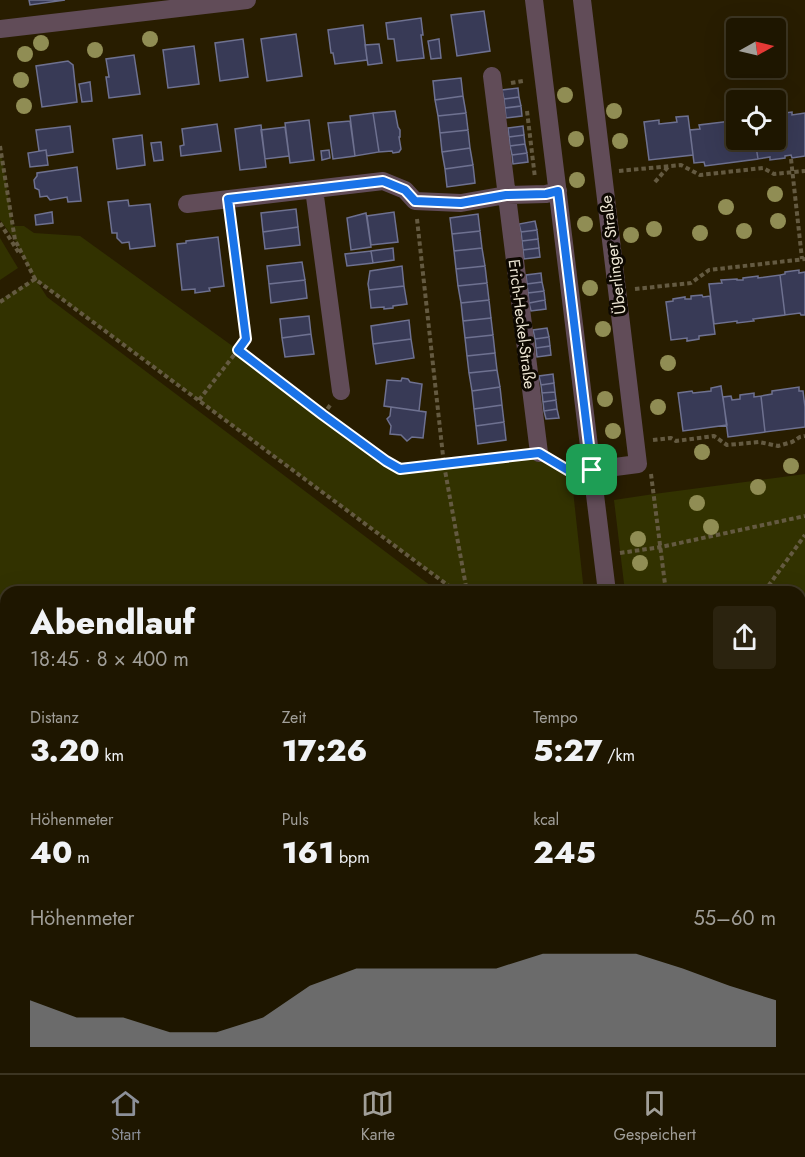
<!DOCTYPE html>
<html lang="de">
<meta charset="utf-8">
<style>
body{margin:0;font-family:Jost,sans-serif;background:#2b230f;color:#f1f3f6;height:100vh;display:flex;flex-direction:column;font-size:22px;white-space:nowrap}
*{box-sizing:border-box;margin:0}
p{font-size:20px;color:#a19f99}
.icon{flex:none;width:33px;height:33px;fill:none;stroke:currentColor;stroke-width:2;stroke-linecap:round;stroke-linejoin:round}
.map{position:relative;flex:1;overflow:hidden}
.side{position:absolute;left:0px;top:586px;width:806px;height:488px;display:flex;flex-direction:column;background:#1e1600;border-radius:18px 18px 0 0;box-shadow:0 6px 24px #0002,0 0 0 2px #3c3522}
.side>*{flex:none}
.needle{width:39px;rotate:82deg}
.tools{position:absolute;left:726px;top:18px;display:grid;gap:12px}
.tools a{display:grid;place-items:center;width:60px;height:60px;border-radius:6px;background:#1e1600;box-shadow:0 6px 24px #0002,0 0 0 2px #3c3522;font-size:30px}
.pin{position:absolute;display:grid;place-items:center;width:51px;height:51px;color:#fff;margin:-26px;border-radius:12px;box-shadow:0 3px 9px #0006}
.round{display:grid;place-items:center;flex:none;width:63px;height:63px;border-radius:6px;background:#2b230f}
.head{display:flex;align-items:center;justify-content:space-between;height:102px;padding:0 30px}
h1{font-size:33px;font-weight:800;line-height:45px}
.metrics{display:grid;grid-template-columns:repeat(3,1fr);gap:9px;height:102px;padding:6px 30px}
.metrics div{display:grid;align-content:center}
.metrics b{font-size:30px;font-weight:800}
.metrics small{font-size:16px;font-weight:400}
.metrics p{font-size:16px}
.chart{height:168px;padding:12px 30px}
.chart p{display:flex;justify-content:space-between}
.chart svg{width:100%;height:108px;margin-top:6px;fill:#8c9099;opacity:.7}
.menu{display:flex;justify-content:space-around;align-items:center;height:84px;border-top:2px solid #3c3522;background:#1e1600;font-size:16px;color:#a19f99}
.menu a{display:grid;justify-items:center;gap:3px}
.menu .on{color:#8c9099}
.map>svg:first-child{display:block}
.green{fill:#323200}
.building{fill:#383a56;stroke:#6e7190;stroke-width:1.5}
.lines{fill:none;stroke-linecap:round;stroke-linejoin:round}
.path{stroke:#645a41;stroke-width:4;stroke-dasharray:4.5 3;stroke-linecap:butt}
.minor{stroke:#614c58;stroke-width:18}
.tree{fill:#908d54}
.route-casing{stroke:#fff;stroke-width:12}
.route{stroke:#1a73e8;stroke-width:8}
.labels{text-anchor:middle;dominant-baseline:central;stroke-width:6;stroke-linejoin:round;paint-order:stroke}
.street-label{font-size:16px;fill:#ede6d4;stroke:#0d0801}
</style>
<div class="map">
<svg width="805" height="1073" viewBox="0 0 805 1073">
<rect width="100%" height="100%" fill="#281d00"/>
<!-- green -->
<path class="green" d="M0,156L2,158L13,226H24L34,233L80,236L238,350L323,415L386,461L400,469L444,465L539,453L571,472L584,592H457L36,280L47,297L439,592H6V1068H800V900L805,906V1073H0V300L35,279L15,240L0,220Z
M0,238L18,268L0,280Z
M805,474V762L800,757V592H625L614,500L654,494Z"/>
<!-- building -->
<path class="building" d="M29,0H65L30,5Z
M484,11L490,51L457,56L451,15Z
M421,18L423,35H421L424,58L397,61L394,39H388L386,23Z
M363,25L367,60L335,64L333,53H331L328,30Z
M296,34L302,76L267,81L261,39Z
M243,39L248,77L220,81L215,43Z
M439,39L441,58L431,59L428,41Z
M379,44L382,63L368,65L365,45Z
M194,46L199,84L168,88L163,50Z
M134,55L140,94L109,98L106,77H109L106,59Z
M68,61L73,65L77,102L42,107L36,66Z
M461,78L463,96L435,100L433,81Z
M90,82L92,101L82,102L79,84Z
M518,88L519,97L504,99L502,90Z
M463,96L466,113L438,116L435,100Z
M519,97L521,106L505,108L504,99Z
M521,106L522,116L506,118L505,108Z
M395,111L398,127L400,130V137H399L401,149L399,152L393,153L392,151L379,152L373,113Z
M792,112V115L805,113V156L792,158L791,155L785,156V158L770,160V157L758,159L755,140H776V114Z
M373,113L379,152L355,156L350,116Z
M466,113L468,130L440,133L438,116Z
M688,116L693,155L649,160L644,122L659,120V124L677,122L676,117Z
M309,120L314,160L290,163L285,123Z
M350,121L355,156L333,159L328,123Z
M731,121L732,126L736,125V140H755L758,159L705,166L704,162L694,163L690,130L700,129L699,125Z
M217,124L221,151L181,156L180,146L184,145L182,129Z
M261,125L266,167L240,170L235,129Z
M70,126L73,152L47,156L46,150L39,151L36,130Z
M523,126L524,135L509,137L508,128Z
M285,127L289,156L265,159L261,130Z
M468,130L470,148L442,152L440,133Z
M142,135L145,165L117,169L113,139Z
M524,135L525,144L510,146L509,137Z
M161,142L163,160L154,161L151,143Z
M525,144L527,153L512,155L510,146Z
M470,148L473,165L445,169L442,152Z
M46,150L48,165L30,167L28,153Z
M329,150L330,158L322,160L321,151Z
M527,153L528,162L513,164L512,155Z
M473,165L475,183L447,187L445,169Z
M77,167L81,201L68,202L67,197L50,200L47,196L40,197L39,190L35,188L34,180L37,176V173Z
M128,200L129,206L150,204L155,246L130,249L129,242L122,243L117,238V233H112L108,202Z
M296,209L298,227L263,232L261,213Z
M52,212L53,223L36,225L35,215Z
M394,212L398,242L371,245L367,216Z
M366,213L371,247L351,250L347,218Z
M478,214L480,231L452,234L450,218Z
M535,221L537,230L521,232L519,224Z
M298,227L300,245L265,249L263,232Z
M537,230L538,239L522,241L521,232Z
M480,231L482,248L454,251L452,234Z
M218,237L224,286L209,288L210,291L195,293V289L182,290L177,244L186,243V241Z
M538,239L539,248L523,250L522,241Z
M393,248L394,260L373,263L371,251Z
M482,248L485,266L456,269L454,251Z
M539,248L540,257L524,259L523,250Z
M371,251L373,263L347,266L345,254Z
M302,262L305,280L269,284L267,266Z
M402,266L404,286L369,290L368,284L370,271Z
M485,266L487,283L458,286L456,269Z
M799,270V273L805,272V315H801L800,313L785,315L780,275L785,274V272Z
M541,273L542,282L527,284L526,275Z
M780,275L785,315L753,319L754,321L737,323V321L714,324L709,284L722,283L721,280L737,279V280H743V278L758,276V278Z
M305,280L307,298L271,303L269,284Z
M542,282L544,291L528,293L527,284Z
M487,283L489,300L461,303L458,286Z
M404,286L407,304L393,306V308L384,309V307L371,308L369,290Z
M544,291L545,300L529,303L528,293Z
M702,295L703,297L710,296L715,334L699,336V339L687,341V338L671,340L666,302L673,301V299L685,297V299H691V296Z
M489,300L491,318L463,321L461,303Z
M545,300L546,309L531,311L529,303Z
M309,316L311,334L282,338L280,319Z
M491,318L493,335L465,338L463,321Z
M409,320L411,339L373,344L371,326Z
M547,328L549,337L535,339L533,330Z
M311,334L314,354L285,357L282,338Z
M493,335L495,353L467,356L465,338Z
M549,337L550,346L536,348L535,339Z
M411,339L414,358L376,364L373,344Z
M550,346L551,355L537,357L536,348Z
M495,353L497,370L469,373L467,356Z
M497,370L500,387L472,391L469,373Z
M553,374L554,383L541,385L539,376Z
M402,378L408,379L410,382L422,384L419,411L384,406L387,380L401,381Z
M554,383L555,392L542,393L541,385Z
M721,386L727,425L683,431L678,393L692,391L693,393L711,391V388Z
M500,387L502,405L474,409L472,391Z
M799,387V391H803L805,407V427L765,432L761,396L772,394V391Z
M555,392L556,400L543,402L542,393Z
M754,393V397L761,396L765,432L728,437L723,397L731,396L732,400L740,399V395Z
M556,400L557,409L544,411L543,402Z
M502,405L504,422L476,426L474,409Z
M391,407L426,412L423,438L412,437L407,441L401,435L390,434L391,426L387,419L390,416Z
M557,409L559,418L546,419L544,411Z
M504,422L506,440L478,444L476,426Z"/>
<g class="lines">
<!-- path -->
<path class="path" d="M511,83L523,81
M527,111L535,178
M0,146L15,240L35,279L457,592
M791,159L802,259
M619,171L681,165L700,175L763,168L774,174L805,171
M655,182L668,167
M230,217L246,339L238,350
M417,219L444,465L467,592
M0,223L19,253
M635,289L691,283L709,270L805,259
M0,302L35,279L34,277
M199,400L238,350L323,415L386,461L400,469L522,455
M323,415L331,404
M653,440L671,438L676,441L714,436L727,445L759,442L778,446L792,442L800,437L805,436
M554,462L571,472H576
M651,474L666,592
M620,553L661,547L805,516
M764,592L805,535
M800,641L805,648
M800,859L805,865
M0,933L6,944
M0,988L6,986
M0,1037L6,1036
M0,1039L6,1038
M656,1073L657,1068"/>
<!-- minor -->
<path class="minor" d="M534,0L607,592
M582,0L638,464L592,470
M0,29L247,0
M492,76L539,453
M314,189L341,391
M187,204L383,181L405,190L415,201L461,203L506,195L546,194L558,191
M800,775L805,781
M571,1073L573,1068"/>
</g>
<!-- trees -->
<g class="tree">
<circle cx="150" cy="39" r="8"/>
<circle cx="41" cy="43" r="8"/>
<circle cx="95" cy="50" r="8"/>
<circle cx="25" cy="54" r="8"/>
<circle cx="21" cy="80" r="8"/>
<circle cx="565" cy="95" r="8"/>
<circle cx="24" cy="106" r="8"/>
<circle cx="614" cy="111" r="8"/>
<circle cx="576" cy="139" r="8"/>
<circle cx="620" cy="141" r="8"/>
<circle cx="577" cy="180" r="8"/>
<circle cx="775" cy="194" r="8"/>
<circle cx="726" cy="207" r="8"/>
<circle cx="778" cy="221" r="8"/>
<circle cx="585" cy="224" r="8"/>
<circle cx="654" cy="229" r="8"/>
<circle cx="744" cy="231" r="8"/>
<circle cx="700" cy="233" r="8"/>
<circle cx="631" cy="235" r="8"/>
<circle cx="590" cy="288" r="8"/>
<circle cx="603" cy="329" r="8"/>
<circle cx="668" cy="363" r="8"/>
<circle cx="605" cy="399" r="8"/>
<circle cx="658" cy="407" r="8"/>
<circle cx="613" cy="431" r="8"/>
<circle cx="702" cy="452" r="8"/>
<circle cx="791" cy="466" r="8"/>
<circle cx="758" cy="487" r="8"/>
<circle cx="697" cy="503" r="8"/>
<circle cx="711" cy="527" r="8"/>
<circle cx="638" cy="539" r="8"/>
<circle cx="640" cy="563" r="8"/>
</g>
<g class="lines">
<defs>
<path id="route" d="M383,181L405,190L415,201L461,203L506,195L546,194L558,191L592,470L571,472L539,453L400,469L386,461L323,415L238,350L246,339L228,199Z"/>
</defs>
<!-- route casing -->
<use href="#route" class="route-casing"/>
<!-- route -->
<use href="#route" class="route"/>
</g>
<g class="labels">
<!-- street labels -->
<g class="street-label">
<text transform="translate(613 255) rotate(-97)">Überlinger Straße</text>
<text transform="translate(522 324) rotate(83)">Erich-Heckel-Straße</text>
</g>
</g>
</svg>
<div class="tools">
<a><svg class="needle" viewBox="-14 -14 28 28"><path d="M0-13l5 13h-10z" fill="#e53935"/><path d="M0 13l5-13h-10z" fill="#a19f99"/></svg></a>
<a><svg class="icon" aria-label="locate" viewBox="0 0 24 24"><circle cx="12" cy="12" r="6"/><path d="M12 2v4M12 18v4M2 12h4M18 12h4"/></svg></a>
</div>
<div class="pin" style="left:592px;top:470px;background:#1e9e55"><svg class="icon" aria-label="arrive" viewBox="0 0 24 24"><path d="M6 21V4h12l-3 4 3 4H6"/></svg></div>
<section class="side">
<div class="head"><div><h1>Abendlauf</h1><p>18:45 · 8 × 400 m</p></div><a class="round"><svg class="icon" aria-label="share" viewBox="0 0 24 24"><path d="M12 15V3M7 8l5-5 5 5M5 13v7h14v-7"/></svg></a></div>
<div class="metrics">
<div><p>Distanz</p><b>3.20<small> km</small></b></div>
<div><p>Zeit</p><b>17:26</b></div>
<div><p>Tempo</p><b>5:27<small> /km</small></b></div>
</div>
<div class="metrics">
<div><p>Höhenmeter</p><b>40<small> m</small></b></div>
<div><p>Puls</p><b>161<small> bpm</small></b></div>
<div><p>kcal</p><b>245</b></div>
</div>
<div class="chart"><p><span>Höhenmeter</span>55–60 m</p>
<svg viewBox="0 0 160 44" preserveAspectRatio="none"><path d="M0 44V25L10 32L20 32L30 38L40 38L50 32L60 19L70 12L80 12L90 12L100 12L110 6L120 6L130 6L140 12L150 19L160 25V44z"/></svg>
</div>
</section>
</div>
<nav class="menu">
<a class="on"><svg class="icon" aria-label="home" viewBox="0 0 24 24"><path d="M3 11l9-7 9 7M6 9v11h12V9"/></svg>Start</a>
<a><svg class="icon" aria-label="map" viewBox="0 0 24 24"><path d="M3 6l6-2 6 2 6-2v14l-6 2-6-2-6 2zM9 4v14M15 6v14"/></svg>Karte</a>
<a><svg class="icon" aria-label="saved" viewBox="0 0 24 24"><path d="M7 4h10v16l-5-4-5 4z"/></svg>Gespeichert</a>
</nav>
